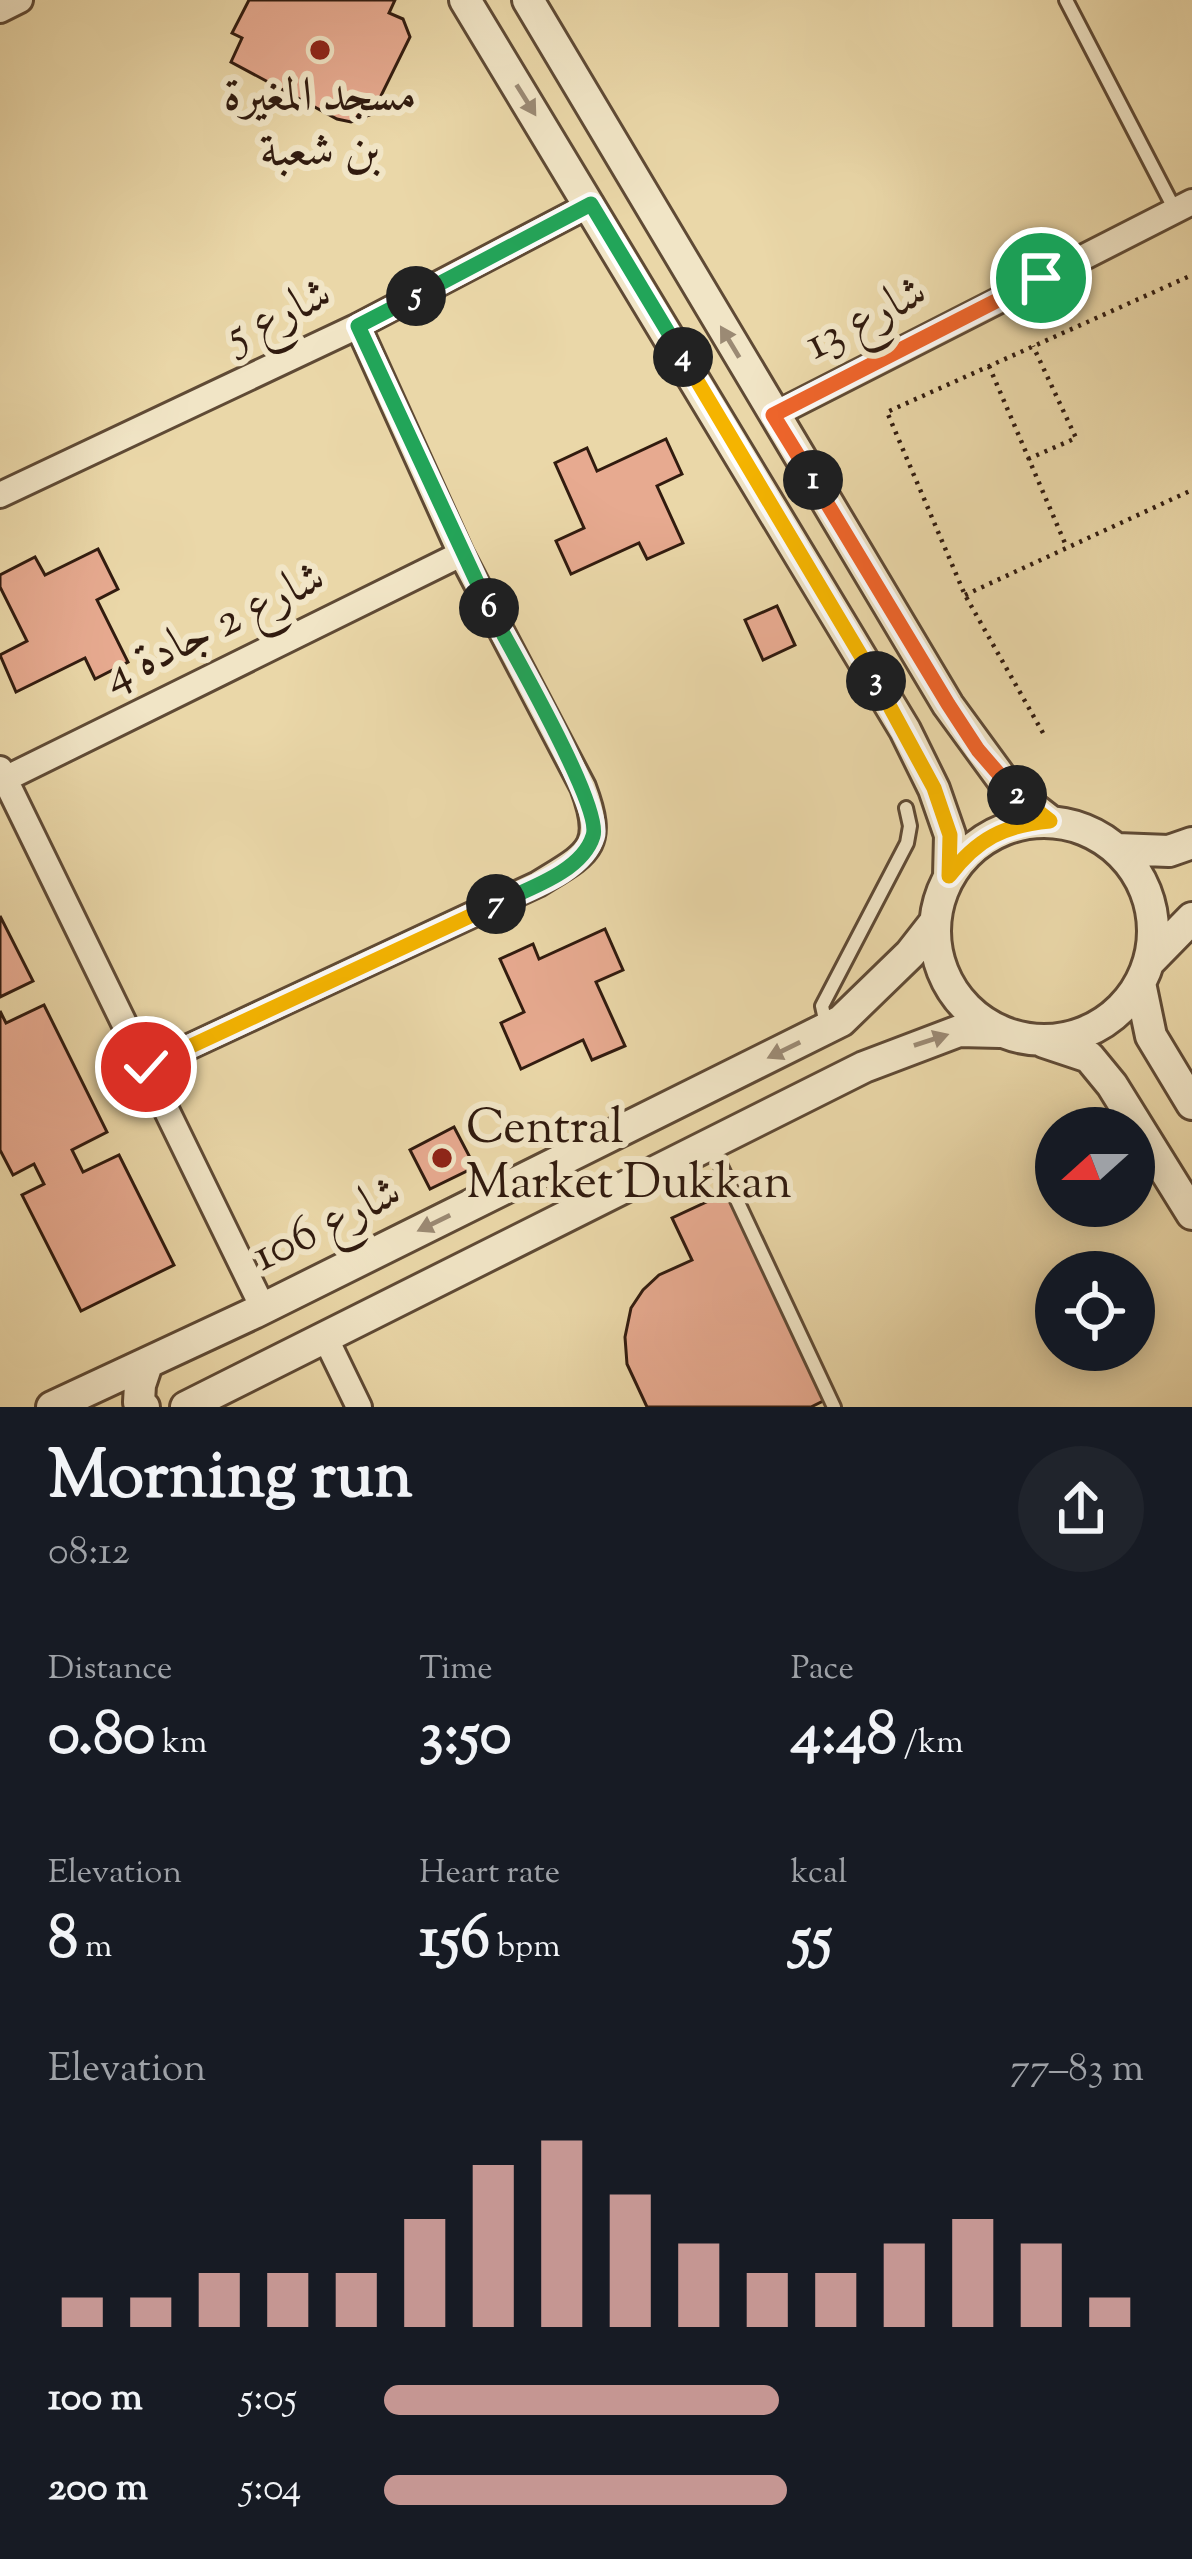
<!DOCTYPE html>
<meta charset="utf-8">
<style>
body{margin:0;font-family:"Sorts Mill Goudy",Amiri,serif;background:#20242c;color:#f1f3f6;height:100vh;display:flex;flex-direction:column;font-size:45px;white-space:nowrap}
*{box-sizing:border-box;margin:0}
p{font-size:39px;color:#9ea1a6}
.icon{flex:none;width:66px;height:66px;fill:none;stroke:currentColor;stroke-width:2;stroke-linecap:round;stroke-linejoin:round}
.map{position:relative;height:1407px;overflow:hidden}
.sheet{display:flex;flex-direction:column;background:#171b24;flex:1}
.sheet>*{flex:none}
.needle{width:78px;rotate:249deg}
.tools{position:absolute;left:1035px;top:1107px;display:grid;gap:24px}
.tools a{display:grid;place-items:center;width:120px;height:120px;border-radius:50%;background:#171b24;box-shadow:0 6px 30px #0003;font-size:60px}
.pin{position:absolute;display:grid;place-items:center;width:102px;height:102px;color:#fff;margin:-51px;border:6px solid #fff;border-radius:50%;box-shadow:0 3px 12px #0007}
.km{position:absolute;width:60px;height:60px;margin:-30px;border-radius:50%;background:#222;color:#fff;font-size:33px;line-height:60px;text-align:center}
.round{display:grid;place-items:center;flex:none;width:126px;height:126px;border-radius:63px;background:#20242c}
.head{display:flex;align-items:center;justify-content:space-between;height:204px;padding:0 48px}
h1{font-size:66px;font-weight:800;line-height:90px}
.figures{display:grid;grid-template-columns:repeat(3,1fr);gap:18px;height:204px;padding:12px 48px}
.figures div{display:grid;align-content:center}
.figures b{font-size:60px;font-weight:800}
.figures small{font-size:33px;font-weight:400}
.figures p{font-size:33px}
.chart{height:336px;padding:24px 48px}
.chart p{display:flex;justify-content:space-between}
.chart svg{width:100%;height:216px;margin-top:12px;stroke:#c59692;stroke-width:6}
ul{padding:0 48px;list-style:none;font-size:39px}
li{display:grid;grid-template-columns:192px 144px 1fr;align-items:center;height:90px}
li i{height:30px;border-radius:15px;background:#c59692}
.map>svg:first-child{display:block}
.building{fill:#e7aa90;stroke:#311b0f;stroke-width:3}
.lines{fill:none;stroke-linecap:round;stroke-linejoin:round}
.service-casing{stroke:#5f4a35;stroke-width:18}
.minor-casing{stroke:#5f4a35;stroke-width:30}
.tertiary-casing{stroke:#5f4a35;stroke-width:36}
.path{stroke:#311b0f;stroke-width:4.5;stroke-dasharray:3 6;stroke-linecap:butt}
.service{stroke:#f1e5c6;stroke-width:12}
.minor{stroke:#f1e5c6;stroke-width:24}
.tertiary{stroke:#f1e5c6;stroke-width:30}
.oneway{fill:#9b8a74}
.split-1-casing{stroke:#fff;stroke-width:24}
.split-2-casing{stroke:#fff;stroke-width:24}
.split-3-casing{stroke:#fff;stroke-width:24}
.split-4-casing{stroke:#fff;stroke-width:24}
.split-5-casing{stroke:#fff;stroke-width:24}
.split-6-casing{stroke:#fff;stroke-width:24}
.split-7-casing{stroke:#fff;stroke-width:24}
.split-8-casing{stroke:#fff;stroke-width:24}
.split-1{stroke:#f0652b;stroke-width:15}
.split-2{stroke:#f0652b;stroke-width:15}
.split-3{stroke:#f5b400;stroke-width:15}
.split-4{stroke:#f5b400;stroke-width:15}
.split-5{stroke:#22a559;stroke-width:15}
.split-6{stroke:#22a559;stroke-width:15}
.split-7{stroke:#22a559;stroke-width:15}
.split-8{stroke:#f5b400;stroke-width:15}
.poi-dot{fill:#8f2418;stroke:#f1e5c6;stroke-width:4.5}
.labels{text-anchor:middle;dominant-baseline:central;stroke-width:12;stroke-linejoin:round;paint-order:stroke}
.poi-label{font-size:48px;fill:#311b0f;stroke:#f1e5c6}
.street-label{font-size:48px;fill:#311b0f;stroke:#f1e5c6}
</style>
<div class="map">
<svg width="1192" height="1407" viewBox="0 0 1192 1407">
<rect width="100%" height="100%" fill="#ead7a8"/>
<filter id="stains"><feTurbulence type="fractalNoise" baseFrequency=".00167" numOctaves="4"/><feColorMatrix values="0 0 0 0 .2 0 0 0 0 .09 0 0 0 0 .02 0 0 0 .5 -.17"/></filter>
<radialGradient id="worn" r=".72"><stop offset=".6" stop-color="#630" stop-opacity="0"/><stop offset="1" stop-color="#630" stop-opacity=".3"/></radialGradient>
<!-- building -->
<path class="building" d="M249,0H395L389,13L403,19L410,37L372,114L351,122L337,119L231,62L242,38L232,33Z
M666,439L682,474L657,486L683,543L647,559L639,543L571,574L556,541L584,528L555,463L587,448L597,471Z
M98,549L118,589L97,600L128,662L95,679L85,658L16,692L0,655L27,641L0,587V575L35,557L45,575Z
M777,606L795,645L763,660L745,620Z
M0,916L33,981L0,997Z
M605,929L623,970L596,982L625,1046L592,1060L583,1040L521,1069L501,1023L524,1012L500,959L533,944L539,959Z
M44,1005L107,1132L72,1150L83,1172L119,1155L174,1265L81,1311L22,1195L44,1184L34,1164L13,1175L0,1150V1011L6,1023Z
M454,1127L475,1167L430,1189L410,1150Z
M728,1192L825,1400L811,1407H647L627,1364L625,1337L631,1308L643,1290L659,1275L692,1260L672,1218Z"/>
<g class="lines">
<defs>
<path id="service" d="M1066,0L1175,210
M826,1024L822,1006L907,843L910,826L906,808
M712,1147L834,1407"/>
<path id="minor" d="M0,10L20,0
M774,415L1192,202
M0,495L358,326L591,204
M0,769L263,1308
M5,779L461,554
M146,1067L538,884C588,853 606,848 583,787L461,554L358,326
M326,1339L359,1407"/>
<path id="tertiary" d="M465,0L905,730L934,789L950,835L949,876
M528,0L948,705L1010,790L1050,821
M935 931a109 109 0 1 1 218 0a109 109 0 1 1-218 0Z
M1117,849L1169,851L1192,843
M1149,962L1192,918
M1140,983L1151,1036L1192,1104
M1044,1042L1089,1057L1112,1085L1192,1214
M52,1407L254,1313L841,1021L910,954L935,922
M144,1407L139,1402L140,1385L147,1364
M186,1407L864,1067L959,1031L1000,1032"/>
</defs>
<!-- service casing -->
<use href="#service" class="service-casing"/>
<!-- minor casing -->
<use href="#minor" class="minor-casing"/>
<!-- tertiary casing -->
<use href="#tertiary" class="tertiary-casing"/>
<!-- path -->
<path class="path" d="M989,366L1067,548
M1028,459L1076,438L1033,346
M965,595L1192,490
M1043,733L965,595L887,412L1192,275"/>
<!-- service -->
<use href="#service" class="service"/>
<!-- minor -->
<use href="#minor" class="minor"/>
<!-- tertiary -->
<use href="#tertiary" class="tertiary"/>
</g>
<!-- one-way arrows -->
<defs><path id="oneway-solid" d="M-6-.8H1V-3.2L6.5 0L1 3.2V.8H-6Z" transform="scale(3)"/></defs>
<g class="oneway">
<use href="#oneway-solid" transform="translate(526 100) rotate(58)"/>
<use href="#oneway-solid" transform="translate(730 342) rotate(-121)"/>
<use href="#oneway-solid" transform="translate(931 1040) rotate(-18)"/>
<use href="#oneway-solid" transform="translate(784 1050) rotate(154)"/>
<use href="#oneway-solid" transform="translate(434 1223) rotate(154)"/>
</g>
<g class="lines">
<defs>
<path id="split-1" d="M813,480L773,415L1041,278"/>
<path id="split-2" d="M813,480L948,704L978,750L1017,795"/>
<path id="split-3" d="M876,681L934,788L950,835L949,876C977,839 1004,825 1050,821L1017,795"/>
<path id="split-4" d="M683,357L876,681"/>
<path id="split-5" d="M416,296L591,204L683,357"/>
<path id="split-6" d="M416,296L358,326L489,608"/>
<path id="split-7" d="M489,608C508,644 603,807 593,836C582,872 527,889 496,904"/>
<path id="split-8" d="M146,1067L496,904"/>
</defs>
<!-- split-1 casing -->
<use href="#split-1" class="split-1-casing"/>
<!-- split-2 casing -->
<use href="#split-2" class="split-2-casing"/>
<!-- split-3 casing -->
<use href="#split-3" class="split-3-casing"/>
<!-- split-4 casing -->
<use href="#split-4" class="split-4-casing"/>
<!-- split-5 casing -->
<use href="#split-5" class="split-5-casing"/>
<!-- split-6 casing -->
<use href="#split-6" class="split-6-casing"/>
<!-- split-7 casing -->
<use href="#split-7" class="split-7-casing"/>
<!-- split-8 casing -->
<use href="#split-8" class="split-8-casing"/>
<!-- split-1 -->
<use href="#split-1" class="split-1"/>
<!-- split-2 -->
<use href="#split-2" class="split-2"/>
<!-- split-3 -->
<use href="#split-3" class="split-3"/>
<!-- split-4 -->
<use href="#split-4" class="split-4"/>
<!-- split-5 -->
<use href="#split-5" class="split-5"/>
<!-- split-6 -->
<use href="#split-6" class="split-6"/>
<!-- split-7 -->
<use href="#split-7" class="split-7"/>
<!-- split-8 -->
<use href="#split-8" class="split-8"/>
</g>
<!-- markers -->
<g class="poi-dot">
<circle cx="320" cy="50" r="12"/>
<circle cx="442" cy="1158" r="12"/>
</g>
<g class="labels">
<!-- poi labels -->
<g class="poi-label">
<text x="320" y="98">مسجد المغيرة<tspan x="320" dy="55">بن شعبة</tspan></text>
<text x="466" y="1130" text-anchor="start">Central<tspan x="466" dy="55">Market Dukkan</tspan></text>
</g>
<!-- street labels -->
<g class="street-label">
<text transform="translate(280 317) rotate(-26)">شارع 5</text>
<text transform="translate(867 320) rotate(-27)">شارع 13</text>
<text transform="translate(215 629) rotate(-26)">شارع 2 جادة 4</text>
<text transform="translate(328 1226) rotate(-26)">شارع 106</text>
</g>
</g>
<rect width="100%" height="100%" filter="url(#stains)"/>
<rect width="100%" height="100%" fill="url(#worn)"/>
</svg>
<div class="tools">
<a><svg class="needle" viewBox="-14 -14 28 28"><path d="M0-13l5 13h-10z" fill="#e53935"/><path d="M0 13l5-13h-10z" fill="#9ea1a6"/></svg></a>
<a><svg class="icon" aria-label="locate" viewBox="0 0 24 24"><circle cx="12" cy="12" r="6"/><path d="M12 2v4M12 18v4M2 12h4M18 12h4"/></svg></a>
</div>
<div class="pin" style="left:1041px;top:278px;background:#1e9e55"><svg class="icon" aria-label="arrive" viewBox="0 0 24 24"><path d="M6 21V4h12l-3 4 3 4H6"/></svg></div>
<div class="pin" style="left:146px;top:1067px;background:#d93025"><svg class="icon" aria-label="check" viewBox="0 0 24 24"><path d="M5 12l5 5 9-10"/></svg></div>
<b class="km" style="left:813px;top:480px">1</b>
<b class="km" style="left:1017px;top:795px">2</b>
<b class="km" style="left:876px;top:681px">3</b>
<b class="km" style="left:683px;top:357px">4</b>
<b class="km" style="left:416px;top:296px">5</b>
<b class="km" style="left:489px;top:608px">6</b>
<b class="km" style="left:496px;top:904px">7</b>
</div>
<section class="sheet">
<div class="head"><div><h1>Morning run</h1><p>08:12</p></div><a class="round"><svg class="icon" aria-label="share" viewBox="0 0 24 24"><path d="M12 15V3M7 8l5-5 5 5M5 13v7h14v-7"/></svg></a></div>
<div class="figures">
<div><p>Distance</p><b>0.80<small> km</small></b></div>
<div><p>Time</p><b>3:50</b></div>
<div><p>Pace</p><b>4:48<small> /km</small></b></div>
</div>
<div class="figures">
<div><p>Elevation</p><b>8<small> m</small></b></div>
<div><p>Heart rate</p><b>156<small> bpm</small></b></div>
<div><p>kcal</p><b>55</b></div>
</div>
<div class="chart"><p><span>Elevation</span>77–83 m</p>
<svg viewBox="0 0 160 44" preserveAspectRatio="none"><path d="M5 44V38M15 44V38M25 44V33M35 44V33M45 44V33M55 44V22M65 44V11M75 44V6M85 44V17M95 44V27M105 44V33M115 44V33M125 44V27M135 44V22M145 44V27M155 44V38"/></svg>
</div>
<ul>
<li><b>100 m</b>5:05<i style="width:52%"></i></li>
<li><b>200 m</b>5:04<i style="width:53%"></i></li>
</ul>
</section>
